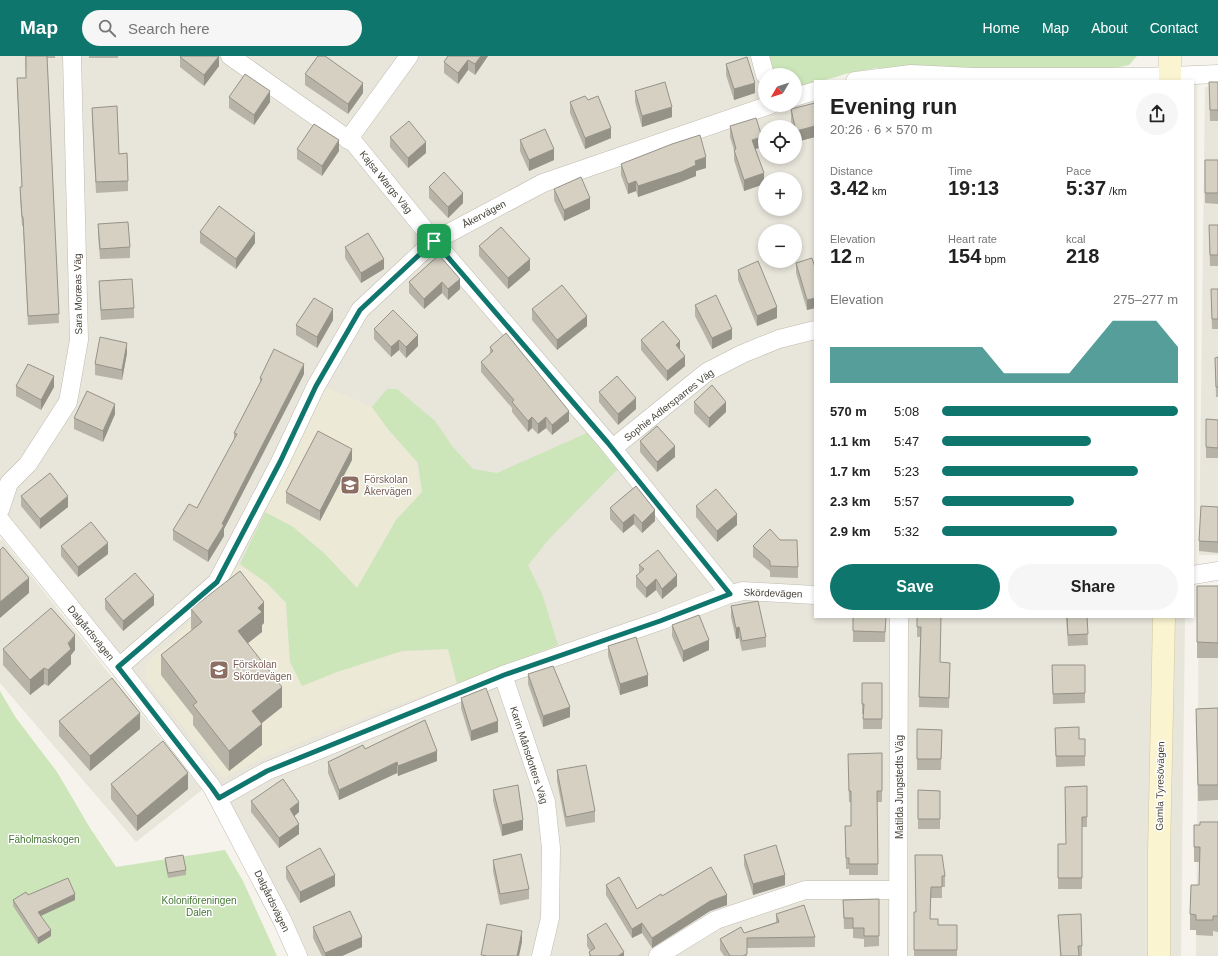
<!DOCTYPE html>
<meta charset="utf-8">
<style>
body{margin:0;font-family:Helvetica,sans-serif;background:#f6f6f6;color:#222;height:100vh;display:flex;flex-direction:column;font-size:15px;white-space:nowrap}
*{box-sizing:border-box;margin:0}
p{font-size:13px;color:#767676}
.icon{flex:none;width:22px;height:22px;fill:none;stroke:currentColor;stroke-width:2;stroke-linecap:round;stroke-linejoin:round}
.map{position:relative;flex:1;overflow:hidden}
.sheet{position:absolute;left:814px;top:24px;width:380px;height:538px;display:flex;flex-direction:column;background:#fff;border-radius:0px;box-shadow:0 2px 6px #0003}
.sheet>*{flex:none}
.needle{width:26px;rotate:231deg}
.controls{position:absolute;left:758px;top:12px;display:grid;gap:8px}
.controls a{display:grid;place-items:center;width:44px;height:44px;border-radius:50%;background:#fff;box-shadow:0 2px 6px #0003;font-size:20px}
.pin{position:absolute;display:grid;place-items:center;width:34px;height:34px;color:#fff;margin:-17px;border-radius:8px;box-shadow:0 2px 6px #0006}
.round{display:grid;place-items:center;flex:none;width:42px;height:42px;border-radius:21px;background:#f6f6f6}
.summary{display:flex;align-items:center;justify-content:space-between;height:68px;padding:0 16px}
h1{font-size:22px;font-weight:800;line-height:30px}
.stats{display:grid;grid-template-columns:repeat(3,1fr);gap:6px;height:68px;padding:4px 16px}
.stats div{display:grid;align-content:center}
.stats b{font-size:20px;font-weight:800}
.stats small{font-size:11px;font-weight:400}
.stats p{font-size:11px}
.chart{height:112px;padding:8px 16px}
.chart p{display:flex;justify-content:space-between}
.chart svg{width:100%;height:72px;margin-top:4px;fill:#0f766e;opacity:.7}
.action{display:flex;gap:8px;margin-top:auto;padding:8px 16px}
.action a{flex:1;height:46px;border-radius:24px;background:#0f766e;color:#fff;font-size:16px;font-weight:800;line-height:46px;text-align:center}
.action a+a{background:#f6f6f6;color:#222}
ul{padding:0 16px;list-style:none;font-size:13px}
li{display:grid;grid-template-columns:64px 48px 1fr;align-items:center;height:30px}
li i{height:10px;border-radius:5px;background:#0f766e}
header{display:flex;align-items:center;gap:24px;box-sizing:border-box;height:56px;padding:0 20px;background:#0f766e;color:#fff}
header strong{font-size:19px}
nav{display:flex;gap:22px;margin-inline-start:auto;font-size:14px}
.search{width:280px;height:36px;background:#f6f6f6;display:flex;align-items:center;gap:10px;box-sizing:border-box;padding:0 14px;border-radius:22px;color:#767676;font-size:15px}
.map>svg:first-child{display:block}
.residential{fill:#e8e5db;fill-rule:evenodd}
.education{fill:#ece9d7}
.green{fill:#cce5b9}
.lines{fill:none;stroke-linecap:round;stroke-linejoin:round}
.street-casing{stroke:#bfbbaf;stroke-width:19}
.secondary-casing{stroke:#d0c8a0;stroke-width:23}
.street{stroke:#fff;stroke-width:18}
.secondary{stroke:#faf4d0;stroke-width:22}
.wall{fill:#b7b3a7}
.shaded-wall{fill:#959288}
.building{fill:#d5d0c2;stroke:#959288}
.route-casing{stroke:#fff;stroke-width:8}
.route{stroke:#0f766e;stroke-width:5}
.labels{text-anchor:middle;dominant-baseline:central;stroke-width:3;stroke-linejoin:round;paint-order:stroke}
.street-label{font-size:10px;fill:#48443a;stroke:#fff}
.education-label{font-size:10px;fill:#785e54;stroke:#fff;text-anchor:start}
.park-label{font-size:10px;fill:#447632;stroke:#fff}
</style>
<header>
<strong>Map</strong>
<div class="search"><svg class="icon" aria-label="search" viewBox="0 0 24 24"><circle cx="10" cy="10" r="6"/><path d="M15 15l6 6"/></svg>Search here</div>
<nav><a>Home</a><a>Map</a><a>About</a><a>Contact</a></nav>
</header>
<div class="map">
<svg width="1218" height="900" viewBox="0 0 1218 900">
<rect width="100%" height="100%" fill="#f5f3ec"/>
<!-- residential -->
<path class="residential" d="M0,0H752L756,7L765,49H795L815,39V561H1185L1181,900H305L221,733L9,466L0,444ZM765,71H795V101H765ZM765,123H795V153H765ZM765,175H795V205H765Z
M1205,31H1218V499H1199Z
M2,483L202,734L136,786L0,627V484Z
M1218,530V900H1196L1199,533Z"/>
<!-- education -->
<path class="education" d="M326,331L372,351L387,372L416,405L422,436L396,464L357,533L324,497L293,471L265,456Z
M240,508L268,528L286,547L290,606L302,630L337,616L398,596L448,593L457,628L404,646L316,680L256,705L223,722L147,625L144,612L152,601L171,587Z"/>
<!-- green -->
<path class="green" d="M769,0H1137L1129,9L1115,12H876L849,17L822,25H815V27L795,33V19H775Z
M387,333H397L435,365L452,390L473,413L497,417L587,377L617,414L550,482L528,509L542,538L558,589L457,628L448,593L402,595L337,616L302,630L290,606L286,547L268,528L240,508L265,456L293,471L324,497L357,532L396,464L422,436L418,407L387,372L372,351Z
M0,635L16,662L57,716L90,772L116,811L225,794L243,825L277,900H0Z"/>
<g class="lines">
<defs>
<path id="street" d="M230,0L355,88L434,185L608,387L730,538
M760,0L765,19
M855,25L911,18L974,21H1147L1218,18
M795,41L815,35
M348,84L409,0
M613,392L707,316L742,298L779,283L815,274
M0,454L9,427L28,408L68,346L79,284L72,0
M0,464L119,611L212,731L282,864L298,900
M1193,519L1218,515
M119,611L217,526L280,406L316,330L360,254L434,185L543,127L770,49
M503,619L546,746L551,792L550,862L541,900
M219,742L267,715L503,619L660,565L727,539L743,535L815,539
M658,900L716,864L805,834H898
M898,900L899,561"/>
<path id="secondary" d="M1170,25V0
M1159,900V797L1164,561"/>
</defs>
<!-- street casing -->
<use href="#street" class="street-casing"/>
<!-- secondary casing -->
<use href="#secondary" class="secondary-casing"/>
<!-- street -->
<use href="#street" class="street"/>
<!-- secondary -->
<use href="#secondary" class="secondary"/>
</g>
<!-- wall -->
<path class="wall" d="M25,0H55V2H47L59,267L28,269L23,170H22L20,140V131H22L17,31V22H26Z
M89,0H118V2H89Z
M219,0V10L204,30L180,11V1Z
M448,0H488L475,19L468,14L458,28L444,17V6Z
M726,8L755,37L734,44L726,19Z
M305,18L363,37L348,58L305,29Z
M1209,26H1218V65H1210Z
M635,35L672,61L642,71L635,46Z
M229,41L270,46L254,69L229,52Z
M588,44L611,82L585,93L570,57V46Z
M815,47V81L796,86L795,81V71H792L791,64V53Z
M92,52L119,98L128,125V135L96,137L92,63Z
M730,70L762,91L755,93L764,128L744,135L734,104V94L730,81Z
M390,81L426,97L408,112L390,91Z
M520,84L554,104L529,115L520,95Z
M297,93L339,95L322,120L297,103Z
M1205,104H1218V148L1205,147Z
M621,108L706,112L696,115V120L681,126L638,141L636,135L628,138L621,119Z
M429,131L463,147L448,162L429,142Z
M554,133L590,153L564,165L554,144Z
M98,168L130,191V202L100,203L98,178Z
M1209,169H1218V210H1210Z
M200,176L255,187L236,213L200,187Z
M479,190L530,214L508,233L479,200Z
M345,191L384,213L361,227L345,202Z
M439,199L460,233L448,244L442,237L424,253L409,237V226Z
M796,207L815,211V252L807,254L796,217Z
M738,214L777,262L757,270L738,224Z
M99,225L134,252V262L101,264L99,235Z
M1211,233H1218V273H1212Z
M695,249L732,283L712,293L695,260Z
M532,253L587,270L557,294L532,264Z
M333,264L317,292L296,279V269Z
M374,273L418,290L406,302L399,294L391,301L374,283Z
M641,284L680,294L685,310L667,325L641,294Z
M490,291L569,365L552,379L546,372L538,378L532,372L528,376L512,356V352L481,316V306L490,298Z
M127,297L122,324L95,319V308Z
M1218,301V341H1216L1215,302Z
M304,318L224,473V480L208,506L173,484V474L197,452L234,384V377L260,327V322Z
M16,330L54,331L41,354L16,340Z
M599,336L636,353L618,369L599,346Z
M694,346L726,356L709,372L694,357Z
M115,358L103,386L74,373V362Z
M1206,363L1218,364V402H1206Z
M640,385L675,401L657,416L640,396Z
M352,404L320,465L286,447V436Z
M636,430L655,465L642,477L634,468L623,477L610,463V452Z
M21,440L68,451L40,473L21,450Z
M696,450L737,469L717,486L696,461Z
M1218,451V497L1199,495V485Z
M780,484L798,511V522L770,521V515L753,501V490Z
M61,490L108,498L78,521L61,500Z
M639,509L677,530L662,543L656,534L646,542L636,531V520L639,517Z
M1197,530H1218V602H1197Z
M105,543L154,549L123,575L105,553Z
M731,550L766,581V591L742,595L739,582L736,583L731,561Z
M191,553L264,567L262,569V576L248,587L282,651L261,667L262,689L229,715L193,669V660L161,619V599L192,574L191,573Z
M853,561H886L885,586H853Z
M917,561L940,606L950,617L949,652L919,651L920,581H917Z
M1066,561H1087L1088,589L1068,590Z
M672,569L709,594L683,606L672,580Z
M608,590L648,630L620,639L608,600Z
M3,593L75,594L71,599V608L48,630L44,628L30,639L3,609Z
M1052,609L1085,637V647L1053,648Z
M528,618L570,661L543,671L528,628Z
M862,627H882V673H863V658H862Z
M461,642L498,676L471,685L461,652Z
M1218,652V744L1198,745L1196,653Z
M59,665L140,673L90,715L59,680Z
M1055,672L1079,683H1085V710L1056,711Z
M917,673L942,674L941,714H917Z
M365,693L437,705L398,720L397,717L339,744L328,717V706Z
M882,697V746H877L878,819H849V813H846L845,770H851V746H849L848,708Z
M557,714L595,755V766L566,771L557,725Z
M111,728L188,733L137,775L111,743Z
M1087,730V771H1082V833H1058V788H1066L1065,731Z
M493,734L523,774L502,780L493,745Z
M918,734L940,735V773H918Z
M251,745L299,756L294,760L299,778L279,792L251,756Z
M1218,766V876L1213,875V880L1196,879V874H1190V858L1199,829V806H1194V769H1200Z
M744,799L785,829L753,839L744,809Z
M915,799L945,820V831H942V842H931L930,863L938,869H957V900H914V856H916Z
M165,802L186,814V819L168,822L165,807Z
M493,804L529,833V843L500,849L493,815Z
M286,811L335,830L300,847L286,822Z
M606,829L637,853L662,840L727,849L710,855L652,892L642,877L632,882L606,839Z
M28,839L75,844L41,860L51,880L38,888L13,850V844Z
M879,843V890L864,891V883L853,882V873H844L843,844Z
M776,858L815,881V891L747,892V900H724L720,894V883L744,877L776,866Z
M1058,859L1082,890V900H1060Z
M313,871L362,891L342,900H322L313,882Z
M587,879L624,900H589V896L590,895L587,890Z"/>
<!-- shaded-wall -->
<path class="shaded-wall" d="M219,0V10L204,30V19Z
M481,0H488L475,19V8Z
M468,4V14L458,28V17Z
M363,27V37L348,58V48Z
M755,27V37L734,44V33Z
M270,35V46L254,69V59Z
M672,51V61L642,71V60Z
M815,70V81L796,86V75Z
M611,72V82L585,93V82Z
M762,81V91L752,94V84Z
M339,84V95L322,120V110Z
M426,86V97L408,112V102Z
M554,93V104L529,115V104Z
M706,101V112L696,115V120L681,126L638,141V130L695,105Z
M764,117V128L744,135V124Z
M636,125V135L628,138V128Z
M463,137V147L448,162V151Z
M590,142V153L564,165V154Z
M255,177V187L236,213V203Z
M384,203V213L361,227V217Z
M530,203V214L508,233V222Z
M460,223V233L448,244V233Z
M442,226V237L424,253V243Z
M815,242V252L807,254V244Z
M777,251V262L757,270V260Z
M333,253V264L317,292V281Z
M587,260V270L557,294V284Z
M732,273V283L712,293V282Z
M418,279V290L406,302V291Z
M399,284V294L391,301V291Z
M680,285V295L676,289Z
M127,287V297L122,324V314Z
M685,300V310L667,325V315Z
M304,308V318L224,473V480L208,506V495Z
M54,320V331L41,354V344Z
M636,342V353L618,369V358Z
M726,346V356L709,372V362Z
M115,348V358L103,386V375Z
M569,355V365L552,379V369Z
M532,361V372L528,376V365Z
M546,361V372L538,378V368Z
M675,390V401L657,416V406Z
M352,393V404L320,465V455Z
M68,440V451L40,473V463Z
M655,454V465L642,477V467Z
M634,458V468L623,477V467Z
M737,458V469L717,486V475Z
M108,487V498L78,521V511Z
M677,519V530L662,543V533Z
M29,522V537L0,562V546Z
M656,523V534L646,542V532Z
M154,539V549L123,575V565Z
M264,546V567L262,569V576L238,595V575L258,552Z
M739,571V582L736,583V572Z
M75,579V594L71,599V608L48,630V614Z
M709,584V594L683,606V595Z
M44,612V628L30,639V624Z
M648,619V630L620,639V628Z
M282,631V651L252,675V655Z
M570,651V661L543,671V660Z
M140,657V673L90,715V700Z
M498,665V676L471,685V675Z
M262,668V689L229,715V695Z
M437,695V705L398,720V710Z
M397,706V717L339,744V734Z
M188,717V733L137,775V760Z
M299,746V756L290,764V753Z
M523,764V774L502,780V769Z
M299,768V778L279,792V782Z
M335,819V830L300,847V836Z
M785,819V829L753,839V828Z
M75,838V844L38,861V856Z
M727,839V849L710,855L652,892V882L710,845Z
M642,867V877L632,882V873Z
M51,874V880L38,888V882Z
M522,875V886L519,900H517Z
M362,881V891L342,900H325V897Z
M624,896V900H618Z"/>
<!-- building -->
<path class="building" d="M26,0H47L59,258L28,260L23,161H22L20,131H22L17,22H26Z
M181,0H219L204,19L180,1Z
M318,0H325L363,27L348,48L305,18Z
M448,0H481L475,8L468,4L458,17L444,6Z
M747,1L755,27L734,33L726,8Z
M245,18L270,35L254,59L229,41Z
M665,26L672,51L642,60L635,35Z
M1209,26H1218V54H1210Z
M585,40L588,44L598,40L611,72L585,82L570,46Z
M815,47V70L796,75L791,53Z
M117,50L119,98L127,97L128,125L96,126L92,52Z
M756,62L762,81L752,84L764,117L744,124L734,94L736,93L730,70Z
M409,65L426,86L408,102L390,81Z
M314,68L339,84L322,110L297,93Z
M545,73L554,93L529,104L520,84Z
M700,79L706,101L695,105L696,109L681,116L638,130L636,125L628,128L621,108L672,88Z
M1205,104H1218V137H1205Z
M444,116L463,137L448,151L429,131Z
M581,121L590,142L564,154L554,133Z
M219,150L255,177L236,203L200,176Z
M128,166L130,191L100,193L98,168Z
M1209,169H1218V199H1210Z
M501,171L530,203L508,222L479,190Z
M368,177L384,203L361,217L345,191Z
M439,199L460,223L448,233L442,226L424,243L409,226Z
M812,202L815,211V242L807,244L796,207Z
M758,205L777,251L757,260L738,214Z
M132,223L134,252L101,254L99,225Z
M562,229L587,260L557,284L532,253Z
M1211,233H1218V263H1212Z
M716,239L732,273L712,282L695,249Z
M314,242L333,253L317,281L296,269Z
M393,254L418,279L406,291L399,284L391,291L374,273Z
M663,265L680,285L676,289L685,300L667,315L641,284Z
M506,277L569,355L552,369L546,361L538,368L532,361L528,365L512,346L514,344L481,306L493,295L490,291Z
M100,281L127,287L122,314L95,308Z
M274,293L304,308L222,468L224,469L208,495L173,474L189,448L197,452L237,378L234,377L262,323L260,322Z
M1218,301V331H1216L1215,302Z
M28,308L54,320L41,344L16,330Z
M617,320L636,342L618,358L599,336Z
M712,329L726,346L709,362L694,346Z
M87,335L115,348L103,375L74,362Z
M1206,363L1218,364V392L1206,391Z
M657,370L675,390L657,406L640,385Z
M318,375L352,393L320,455L286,436Z
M50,417L68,440L40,463L21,440Z
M636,430L655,454L642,467L634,458L623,467L610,452Z
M716,433L737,458L717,475L696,450Z
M1201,450L1218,451V486L1199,485Z
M91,466L108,487L78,511L61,490Z
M770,473L780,484H797L798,511L770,510V505L753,490Z
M3,491L29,522L0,546V494Z
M658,494L677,519L662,533L656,523L646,532L636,520L644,513L639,509Z
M240,515L264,546L258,552L262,556L238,575L282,631L252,655L262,668L229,695L193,649L197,646L161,599L202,566L191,553Z
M135,517L154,539L123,565L105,543Z
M1197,530H1218V587L1197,586Z
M758,545L766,581L742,585L739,571L736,572L731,550Z
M51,552L75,579L68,587L71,593L48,614L44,612L30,624L3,593Z
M699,559L709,584L683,595L672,569Z
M853,561H886L885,576L853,575Z
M917,561H941L940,606L950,607L949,642L919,641L921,571H917Z
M1067,561H1087L1088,578L1068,579Z
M636,581L648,619L620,628L608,590Z
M1052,609H1085V637L1053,638Z
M553,610L570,651L543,660L528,618Z
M112,622L140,657L90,700L59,665Z
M862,627H882V663H863L864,648H862Z
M486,632L498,665L471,675L461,642Z
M1218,652V729H1198L1196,653Z
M425,664L437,695L398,710L397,706L339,734L328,706L363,689L365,693Z
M1079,671V683H1085V700H1056L1055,672Z
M917,673L942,674L941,703H917Z
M163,685L188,717L137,760L111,728Z
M882,697V735H877L878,808H849V802H846L845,770H851V735H849L848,698Z
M586,709L595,755L566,761L557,714Z
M283,723L299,746L290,753L299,768L279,782L251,745Z
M518,729L523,764L502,769L493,734Z
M1087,730V761H1082V822H1058V788H1066L1065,731Z
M918,734L940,735V763H918Z
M1200,766H1218V860H1213V864H1196V859L1190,858L1191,829H1199L1200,791H1194V769H1200Z
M776,789L785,819L753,828L744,799Z
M320,792L335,819L300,836L286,811Z
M521,798L529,833L500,838L493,804Z
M183,799L186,814L168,817L165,802Z
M915,799H942L945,820H942V831H931L930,863H938V869H957V894H914V856H916Z
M711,811L727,839L710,845L652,882L642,867L632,873L606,829L619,821L637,853L661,838L662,840Z
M68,822L75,838L38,856L51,874L38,882L13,844L26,836L28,839Z
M879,843V880H864V872H853V862H844L843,844Z
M804,849L815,881L747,882V898L743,900H730L720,883L741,871L744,877L779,866L776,858Z
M350,855L362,881L325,897L313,871Z
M1081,858L1082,890H1078L1079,900H1061L1058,859Z
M606,867L624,896L618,900H591L589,896L595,892L587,879Z
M487,868L522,875L517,900H487L481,899Z"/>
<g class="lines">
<defs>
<path id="route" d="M434,185L608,387L730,538L660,565L504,619L267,715L219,742L212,732L118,611L217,526L280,406L316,330L360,254Z"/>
</defs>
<!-- route casing -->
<use href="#route" class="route-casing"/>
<!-- route -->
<use href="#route" class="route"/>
</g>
<!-- icons -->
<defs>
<symbol id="school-square" viewBox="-11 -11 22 22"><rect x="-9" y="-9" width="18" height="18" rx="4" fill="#8d6e63" stroke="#fff"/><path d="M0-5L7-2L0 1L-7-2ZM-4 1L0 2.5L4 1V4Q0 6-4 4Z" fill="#fff"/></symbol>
</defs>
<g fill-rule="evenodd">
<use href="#school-square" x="339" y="418" width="22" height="22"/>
<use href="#school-square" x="208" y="603" width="22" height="22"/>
</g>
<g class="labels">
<!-- street labels -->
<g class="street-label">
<text transform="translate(386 126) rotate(51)">Kajsa Wargs Väg</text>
<text transform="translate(484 158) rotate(-28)">Åkervägen</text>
<text transform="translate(78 238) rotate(-91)">Sara Moræas Väg</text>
<text transform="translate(669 349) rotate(-38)">Sophie Adlersparres Väg</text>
<text transform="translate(773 537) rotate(2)">Skördevägen</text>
<text transform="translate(91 577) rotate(51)">Dalgårdsvägen</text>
<text transform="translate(529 699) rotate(72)">Karin Månsdotters Väg</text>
<text transform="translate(1160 730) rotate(-89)">Gamla Tyresövägen</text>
<text transform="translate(899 731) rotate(-90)">Matilda Jungstedts Väg</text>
<text transform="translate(272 845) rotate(64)">Dalgårdsvägen</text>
</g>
<!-- education labels -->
<g class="education-label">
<text x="364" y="423">Förskolan<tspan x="364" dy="12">Åkervägen</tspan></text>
<text x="233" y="608">Förskolan<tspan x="233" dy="12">Skördevägen</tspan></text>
</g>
<!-- park labels -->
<g class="park-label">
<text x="44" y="783">Fäholmaskogen</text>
<text x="199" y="844">Koloniföreningen<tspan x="199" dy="12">Dalen</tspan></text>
</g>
</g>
</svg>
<div class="controls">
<a><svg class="needle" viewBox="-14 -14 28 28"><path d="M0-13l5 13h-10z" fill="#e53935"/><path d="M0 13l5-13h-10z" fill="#767676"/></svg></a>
<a><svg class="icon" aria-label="locate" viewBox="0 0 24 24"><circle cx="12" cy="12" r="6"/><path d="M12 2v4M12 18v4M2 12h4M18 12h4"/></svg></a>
<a>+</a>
<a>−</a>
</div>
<div class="pin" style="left:434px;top:185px;background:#1e9e55"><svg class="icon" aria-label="arrive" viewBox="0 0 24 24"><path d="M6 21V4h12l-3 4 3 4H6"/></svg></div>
<section class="sheet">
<div class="summary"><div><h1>Evening run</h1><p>20:26 · 6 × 570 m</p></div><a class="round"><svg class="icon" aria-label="share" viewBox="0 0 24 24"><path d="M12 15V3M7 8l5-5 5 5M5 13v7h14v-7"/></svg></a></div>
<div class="stats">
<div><p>Distance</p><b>3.42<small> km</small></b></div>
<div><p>Time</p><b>19:13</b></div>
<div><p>Pace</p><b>5:37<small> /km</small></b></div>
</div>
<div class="stats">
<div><p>Elevation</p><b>12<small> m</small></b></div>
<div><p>Heart rate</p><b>154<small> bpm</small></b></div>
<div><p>kcal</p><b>218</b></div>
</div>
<div class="chart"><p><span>Elevation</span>275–277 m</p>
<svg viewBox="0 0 160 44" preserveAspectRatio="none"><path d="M0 44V22L10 22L20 22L30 22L40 22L50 22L60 22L70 22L80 38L90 38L100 38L110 38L120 22L130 6L140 6L150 6L160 22V44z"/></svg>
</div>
<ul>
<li><b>570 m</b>5:08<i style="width:100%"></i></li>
<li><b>1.1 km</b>5:47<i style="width:63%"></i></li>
<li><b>1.7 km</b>5:23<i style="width:83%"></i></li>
<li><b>2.3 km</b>5:57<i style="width:56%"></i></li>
<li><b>2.9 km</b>5:32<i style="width:74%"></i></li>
</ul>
<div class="action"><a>Save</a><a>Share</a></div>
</section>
</div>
